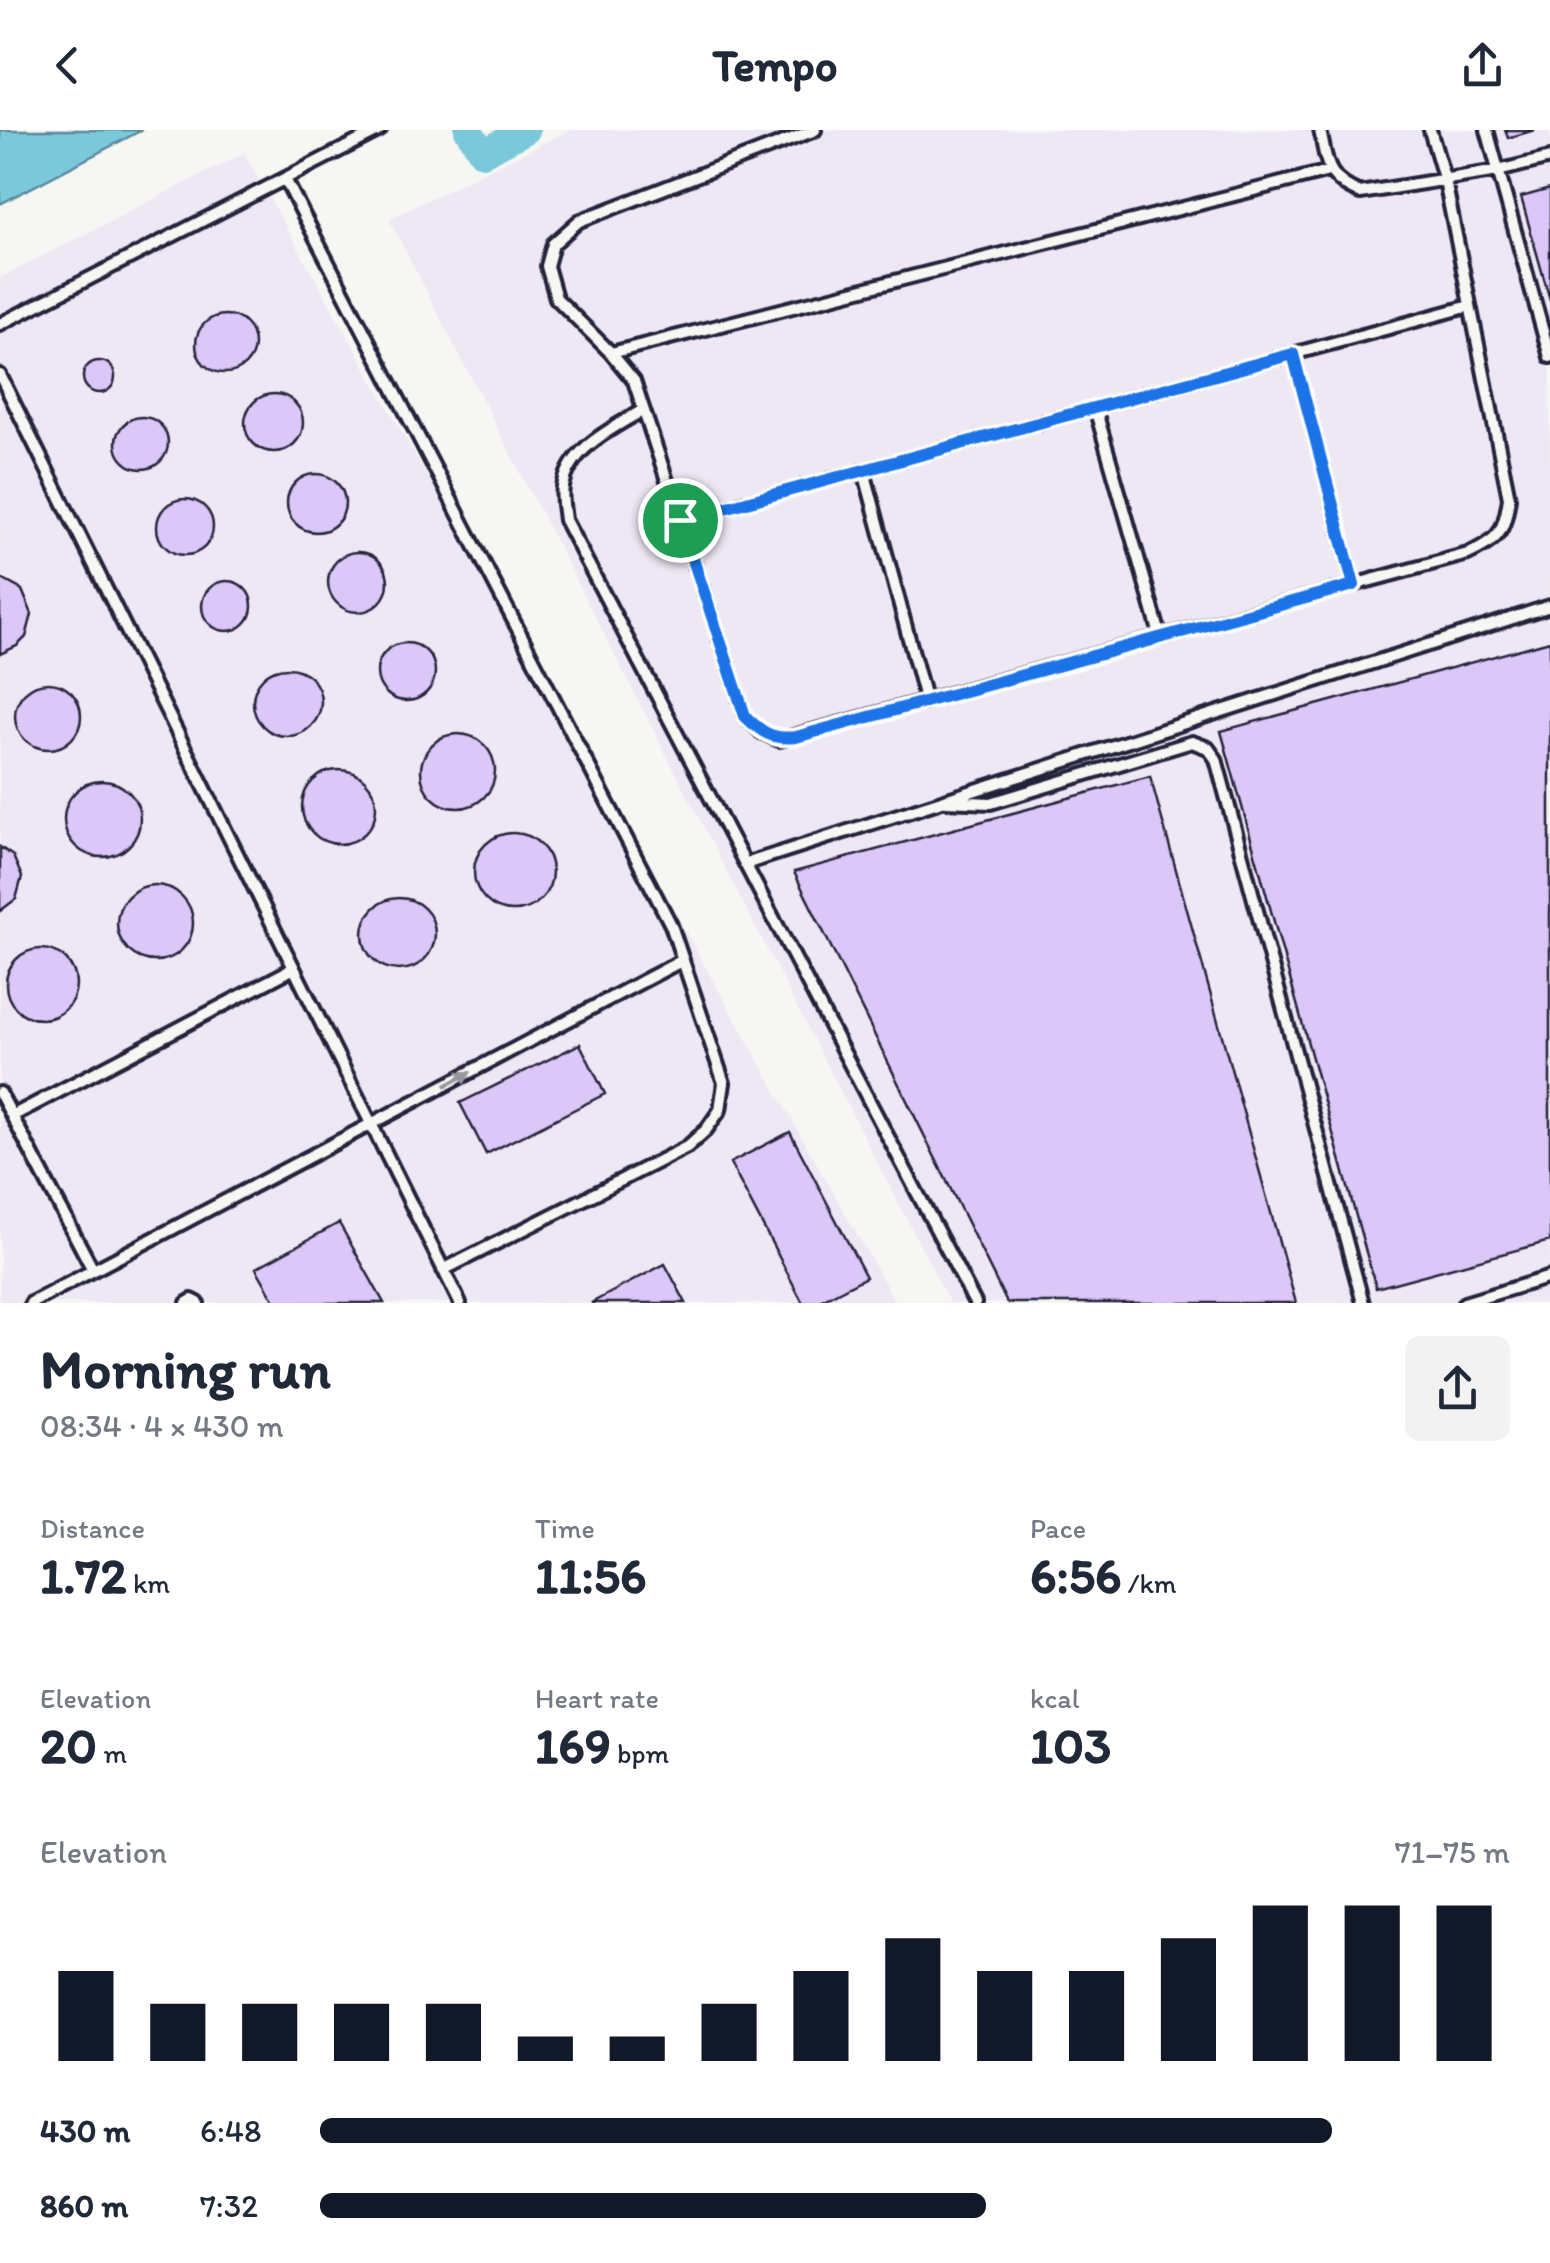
<!DOCTYPE html>
<meta charset="utf-8">
<style>
body{margin:0;font-family:Itim,sans-serif;background:#f2f2f3;color:#1f2937;height:100vh;display:flex;flex-direction:column;font-size:38px;white-space:nowrap}
*{box-sizing:border-box;margin:0}
p{font-size:32px;color:#747a83}
.icon{flex:none;width:55px;height:55px;fill:none;stroke:currentColor;stroke-width:2;stroke-linecap:round;stroke-linejoin:round}
.map{position:relative;height:1173px;overflow:hidden}
.details{display:flex;flex-direction:column;background:#fff;flex:1}
.details>*{flex:none}
.pin{position:absolute;display:grid;place-items:center;width:85px;height:85px;color:#fff;margin:-42px;border:5px solid #fff;border-radius:50%;box-shadow:0 2px 10px #0007}
.round{display:grid;place-items:center;flex:none;width:105px;height:105px;border-radius:15px;background:#f2f2f3}
.overview{display:flex;align-items:center;justify-content:space-between;height:170px;padding:0 40px}
h1{font-size:55px;font-weight:700;line-height:75px}
.stats{display:grid;grid-template-columns:repeat(3,1fr);gap:15px;height:170px;padding:10px 40px}
.stats div{display:grid;align-content:center}
.stats b{font-size:50px;font-weight:700}
.stats small{font-size:28px;font-weight:400}
.stats p{font-size:28px}
.chart{height:280px;padding:20px 40px}
.chart p{display:flex;justify-content:space-between}
.chart svg{width:100%;height:180px;margin-top:10px;stroke:#111827;stroke-width:6}
ul{padding:0 40px;list-style:none;font-size:32px}
li{display:grid;grid-template-columns:160px 120px 1fr;align-items:center;height:75px}
li i{height:25px;border-radius:12px;background:#111827}
header{display:flex;justify-content:space-between;align-items:center;height:130px;padding:0 40px;background:#fff;font-size:45px;font-weight:700}
.map>svg:first-child{display:block}
.built{fill:#eee8f4}
.water{fill:#7cc8db;stroke:#58869b;stroke-width:2.5}
.lines{fill:none;stroke-linecap:round;stroke-linejoin:round}
.canal{stroke:#7cc8db;stroke-width:28}
.building{fill:#dbc7f8;stroke:#22223b;stroke-width:2.5}
.lane-casing{stroke:#22223b;stroke-width:18}
.lane{stroke:#f6f6f2;stroke-width:10}
.oneway{fill:#9797a0}
.route-casing{stroke:#fff;stroke-width:20}
.route{stroke:#1a73e8;stroke-width:12}
</style>
<header><svg class="icon" aria-label="back" viewBox="0 0 24 24"><path d="M15 5l-7 7 7 7"/></svg>Tempo<svg class="icon" aria-label="share" viewBox="0 0 24 24"><path d="M12 15V3M7 8l5-5 5 5M5 13v7h14v-7"/></svg></header>
<div class="map">
<svg width="1550" height="1173" viewBox="0 0 1550 1173">
<rect width="100%" height="100%" fill="#f6f6f2"/>
<filter id="ink" filterUnits="userSpaceOnUse"><feTurbulence type="fractalNoise" baseFrequency=".01" numOctaves="2"/><feDisplacementMap in="SourceGraphic" scale="20" xChannelSelector="R" yChannelSelector="G"/><feConvolveMatrix kernelMatrix="1 2 1 2 8 2 1 2 1" color-interpolation-filters="sRGB"/></filter>
<g filter="url(#ink)">
<!-- built -->
<path class="built" d="M570,0H1550V1173H950L389,89Z
M244,23L896,1173H0V148Z"/>
<!-- water -->
<path class="water" d="M0,0H142L0,74Z"/>
<g class="lines">
<!-- canal -->
<path class="canal" d="M468,0L483,23L526,0"/>
</g>
<!-- building -->
<path class="building" d="M1505,0H1535L1508,8Z
M1550,59V170L1521,67Z
M196 214a29 29 0 1 1 58 0a29 29 0 1 1-58 0Z
M83 247a16 16 0 1 1 32 0a16 16 0 1 1-32 0Z
M245 293a29 29 0 1 1 58 0a29 29 0 1 1-58 0Z
M116 313a26 26 0 1 1 52 0a26 26 0 1 1-52 0Z
M287 373a29 29 0 1 1 58 0a29 29 0 1 1-58 0Z
M157 397a28 28 0 1 1 56 0a28 28 0 1 1-56 0Z
M328 452a30 30 0 1 1 60 0a30 30 0 1 1-60 0Z
M0,448L22,460L32,484L26,507L17,516L0,524Z
M202 476a25 25 0 1 1 50 0a25 25 0 1 1-50 0Z
M1550,511V1111L1376,1158L1221,601Z
M377 542a29 29 0 1 1 58 0a29 29 0 1 1-58 0Z
M253 572a34 34 0 1 1 68 0a34 34 0 1 1-68 0Z
M15 586a33 33 0 1 1 66 0a33 33 0 1 1-66 0Z
M421 641a37 37 0 1 1 74 0a37 37 0 1 1-74 0Z
M302 677a37 37 0 1 1 74 0a37 37 0 1 1-74 0Z
M1150,646L1296,1173H1007L794,742Z
M64 689a38 38 0 1 1 76 0a38 38 0 1 1-76 0Z
M474 742a39 39 0 1 1 78 0a39 39 0 1 1-78 0Z
M0,717L13,726L22,747L16,769L0,781Z
M117 793a38 38 0 1 1 76 0a38 38 0 1 1-76 0Z
M363 804a36 36 0 1 1 72 0a36 36 0 1 1-72 0Z
M6 854a35 35 0 1 1 70 0a35 35 0 1 1-70 0Z
M580,914L605,964L486,1024L460,973Z
M790,1002L866,1147L816,1173H803L730,1033Z
M339,1093L384,1173H276L256,1138Z
M665,1134L686,1173H591Z"/>
<g class="lines">
<defs>
<path id="lane" d="M815,0L579,91L553,114L547,136L556,168L611,223L634,251L745,586L761,602L779,610L1468,424C1499,409 1504,403 1509,368L1445,51L1430,0
M1320,0C1327,33 1326,49 1360,63L1498,41L1550,28
M1487,0L1550,227
M285,49L671,795L724,953L720,980L706,1000L687,1017L443,1140
M0,194L380,0
M611,223L1329,41
M1293,224L1354,455
M0,245L460,1173
M1095,278L1161,508
M643,280C612,299 570,317 563,357C561,367 564,380 565,390L975,1173
M864,341L926,572
M680,390L1470,176
M946,671L991,673L1192,612L1208,618L1216,629L1363,1173
M745,734L1550,476
M0,963L93,1140
M12,986L294,838
M31,1173L683,830
M187,1173L192,1170L198,1173
M1464,1173L1550,1147"/>
</defs>
<!-- lane casing -->
<use href="#lane" class="lane-casing"/>
<!-- lane -->
<use href="#lane" class="lane"/>
</g>
<!-- one-way arrows -->
<defs><path id="oneway-solid" d="M-6-.8H1V-3.2L6.5 0L1 3.2V.8H-6Z" transform="scale(2.5)"/></defs>
<use class="oneway" href="#oneway-solid" transform="translate(458 949) rotate(-28)"/>
</g>
<g class="lines" filter="url(#ink)">
<defs>
<path id="route" d="M1293,224L1354,455L796,607C772,610 761,602 745,586L680,390Z"/>
</defs>
<!-- route casing -->
<use href="#route" class="route-casing"/>
<!-- route -->
<use href="#route" class="route"/>
</g>
</svg>
<div class="pin" style="left:680px;top:390px;background:#1e9e55"><svg class="icon" aria-label="arrive" viewBox="0 0 24 24"><path d="M6 21V4h12l-3 4 3 4H6"/></svg></div>
</div>
<section class="details">
<div class="overview"><div><h1>Morning run</h1><p>08:34 · 4 × 430 m</p></div><a class="round"><svg class="icon" aria-label="share" viewBox="0 0 24 24"><path d="M12 15V3M7 8l5-5 5 5M5 13v7h14v-7"/></svg></a></div>
<div class="stats">
<div><p>Distance</p><b>1.72<small> km</small></b></div>
<div><p>Time</p><b>11:56</b></div>
<div><p>Pace</p><b>6:56<small> /km</small></b></div>
</div>
<div class="stats">
<div><p>Elevation</p><b>20<small> m</small></b></div>
<div><p>Heart rate</p><b>169<small> bpm</small></b></div>
<div><p>kcal</p><b>103</b></div>
</div>
<div class="chart"><p><span>Elevation</span>71–75 m</p>
<svg viewBox="0 0 160 44" preserveAspectRatio="none"><path d="M5 44V22M15 44V30M25 44V30M35 44V30M45 44V30M55 44V38M65 44V38M75 44V30M85 44V22M95 44V14M105 44V22M115 44V22M125 44V14M135 44V6M145 44V6M155 44V6"/></svg>
</div>
<ul>
<li><b>430 m</b>6:48<i style="width:85%"></i></li>
<li><b>860 m</b>7:32<i style="width:56%"></i></li>
</ul>
</section>
